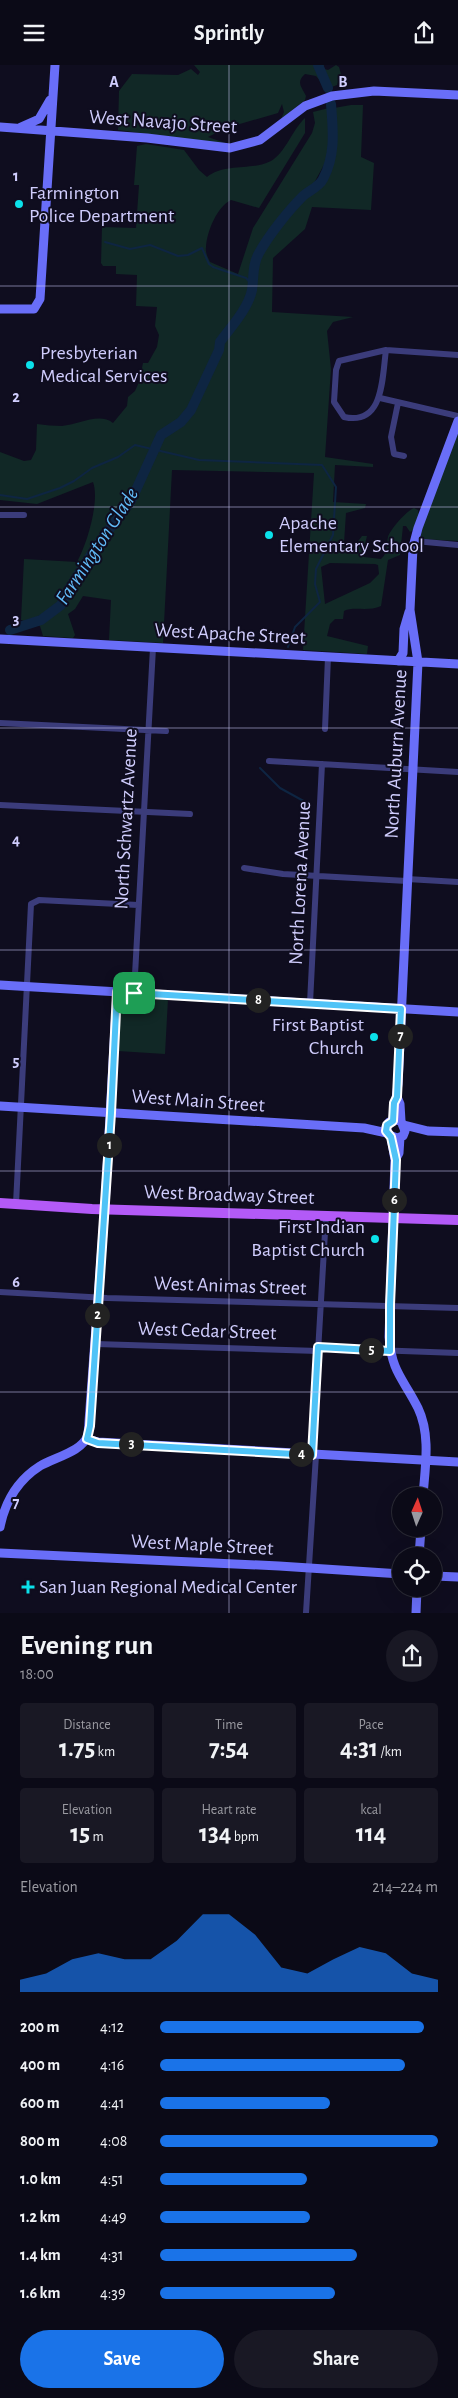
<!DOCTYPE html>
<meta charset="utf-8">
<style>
body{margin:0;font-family:"Alegreya Sans",sans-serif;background:#191824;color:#f1f3f6;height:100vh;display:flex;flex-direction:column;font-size:19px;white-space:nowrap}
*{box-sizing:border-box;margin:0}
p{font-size:16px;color:#9a9aa1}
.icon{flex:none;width:28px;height:28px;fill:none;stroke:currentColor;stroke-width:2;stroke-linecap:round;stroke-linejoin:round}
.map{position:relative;height:1548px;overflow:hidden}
.panel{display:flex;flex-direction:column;background:#0b0a17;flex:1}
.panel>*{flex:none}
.needle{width:32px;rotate:3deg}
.buttons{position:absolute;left:392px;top:1422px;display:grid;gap:10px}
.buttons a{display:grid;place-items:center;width:50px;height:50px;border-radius:50%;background:#0b0a17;box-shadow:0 5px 20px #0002,0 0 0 1px #2b2b36;font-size:25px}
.pin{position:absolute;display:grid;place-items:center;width:42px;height:42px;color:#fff;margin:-21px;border-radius:10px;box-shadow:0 2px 8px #0006}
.km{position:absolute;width:25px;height:25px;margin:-12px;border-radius:50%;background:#222;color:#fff;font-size:14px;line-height:25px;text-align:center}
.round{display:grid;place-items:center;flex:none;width:52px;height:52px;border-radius:26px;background:#191824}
.headline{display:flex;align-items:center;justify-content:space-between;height:85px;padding:0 20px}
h1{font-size:28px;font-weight:700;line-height:38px}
.stats{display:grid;grid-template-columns:repeat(3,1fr);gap:8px;height:85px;padding:5px 20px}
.stats div{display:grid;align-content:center;border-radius:5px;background:#191824;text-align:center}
.stats b{font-size:25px;font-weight:700}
.stats small{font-size:14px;font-weight:400}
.stats p{font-size:14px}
.chart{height:140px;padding:10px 20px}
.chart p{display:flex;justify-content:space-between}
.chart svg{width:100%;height:90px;margin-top:5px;fill:#1a73e8;opacity:.7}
.primary-button{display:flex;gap:10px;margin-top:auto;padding:10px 20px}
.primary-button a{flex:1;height:58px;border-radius:30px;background:#1a73e8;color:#fff;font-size:20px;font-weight:700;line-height:58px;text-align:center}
.primary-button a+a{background:#191824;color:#f1f3f6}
ul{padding:0 20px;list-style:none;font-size:16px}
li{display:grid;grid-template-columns:80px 60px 1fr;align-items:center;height:38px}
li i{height:12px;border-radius:6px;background:#1a73e8}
header{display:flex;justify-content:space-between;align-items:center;height:65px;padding:0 20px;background:#0b0a17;font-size:22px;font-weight:700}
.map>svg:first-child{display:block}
.green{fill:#112826;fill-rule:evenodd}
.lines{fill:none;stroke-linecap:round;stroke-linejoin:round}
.stream{stroke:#0e2542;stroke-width:2}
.river{stroke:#0e2542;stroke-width:10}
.street{stroke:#3b3c7b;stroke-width:6}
.secondary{stroke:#696ef8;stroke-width:9}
.primary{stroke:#b35af7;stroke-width:10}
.route-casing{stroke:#fff;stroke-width:10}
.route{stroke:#4fc3f7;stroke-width:6}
.grid{fill:none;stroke:#d0cdfd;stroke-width:1;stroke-opacity:0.55}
.poi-dot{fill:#0be1ea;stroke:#0f0d1f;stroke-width:2}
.labels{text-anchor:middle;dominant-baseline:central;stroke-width:4;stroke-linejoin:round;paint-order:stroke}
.street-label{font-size:20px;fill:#d0cdfd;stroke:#0f0d1f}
.poi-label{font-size:20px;fill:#d0cdfd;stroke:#0f0d1f;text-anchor:start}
.water-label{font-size:21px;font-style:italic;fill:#61baf7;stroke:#0f0d1f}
.grid-label{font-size:16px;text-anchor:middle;font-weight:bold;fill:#d0cdfd;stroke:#0f0d1f;stroke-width:4;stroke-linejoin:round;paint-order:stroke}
</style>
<header><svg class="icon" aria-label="menu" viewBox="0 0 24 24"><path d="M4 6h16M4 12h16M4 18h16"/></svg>Sprintly<svg class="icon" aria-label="share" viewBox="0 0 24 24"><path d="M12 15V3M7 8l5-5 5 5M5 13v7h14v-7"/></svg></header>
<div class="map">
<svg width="458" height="1548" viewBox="0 0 458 1548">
<rect width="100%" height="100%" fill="#0f0d1f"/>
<!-- green -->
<path class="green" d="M194,0H316L327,24L316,11L305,9C296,17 301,21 306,31L305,35L281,54L284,47L282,39L278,48L226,63L208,72L231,80L118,65L119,26L132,9L178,10L191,4L198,10L200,7Z
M320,0H324V4L328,5L336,0L339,2L341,9L337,20L329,23Z
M351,40H363L361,92L374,98L371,145L312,142L305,164L273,193L272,247L353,252L333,257L327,266L331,304L325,392L373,399V402L335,400L333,437L366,439L365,443L346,448L344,478L356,479L362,471H367L363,487L364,492L381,494C388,488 386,481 388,472C390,465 406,446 414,443L418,445L419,451L413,465L410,467L406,461H403L400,490L388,495L381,541C368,547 353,541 344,546L343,554H335L330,559L327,571L368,581L367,589L303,585L314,408L172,405L163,578L109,575L111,535L83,531L75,544L68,549L75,570L73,573L43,571L40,561L36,559L63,544L67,529L99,480L134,434L160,374L187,355L191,351L205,316L217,298L221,278L250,236L255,220L258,197L263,184L296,142L324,117L330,104L336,85L334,43ZM330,498L375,499L378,500L379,509L370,518L325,539L321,502Z
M329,43L331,79L326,96L314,118L292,139L257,187L252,199L249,229L219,275L217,286L190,344L178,357L156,370L131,436L96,479L67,522L57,541L27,557L21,555L24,494L77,497C87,479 100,436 93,417L37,439L0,435V387L24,396L31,395L36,385L37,359C45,360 54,361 62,361C78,360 99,347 113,358L127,341L128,332L135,326L139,317L143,298H148L157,282L159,270L155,261L157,242L136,241L137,210L116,209V201H103L101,198L102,162L136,163L139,120H134L137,81L146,79L184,85L199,105L207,112C225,98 251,106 271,96C286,87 292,65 305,53V68L259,143L231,135C217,142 207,166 206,182C205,187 208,193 210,197L238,209L253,163L312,68L315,58L313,47Z
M458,365V476L422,474L420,468Z
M122,932L168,934L165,989L118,986Z"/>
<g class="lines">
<!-- stream -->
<path class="stream" d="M321,0V4
M105,177L130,184L150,180L178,191L188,190L202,183L209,199L213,202L246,213L252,220
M0,430L27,434L60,423L74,416L92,403L118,392L135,380L199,395L322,400L336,422L333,470L316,504L315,519L320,537L295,562L288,582
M260,703L280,723L309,739"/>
<!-- river -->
<path class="river" d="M318,0L328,23
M10,565L41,555L61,540L67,527L98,479L131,436L161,370L181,357L191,345L219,285L220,277C231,262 248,244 252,225C254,212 252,200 259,188C269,170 288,146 303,131C310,125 319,122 323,114C336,90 333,65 331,39"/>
<!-- street -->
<path class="street" d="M386,285C382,313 384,361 344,352L334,337L336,305L339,296L386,285L458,290
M380,333L458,351
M398,338L391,372L394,389L404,391
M0,450H24
M415,476L458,480
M0,658L166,666
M325,664L328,592
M269,696L458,707
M0,740L190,749
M244,803L283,809L407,816
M407,814L458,817
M134,928L153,583
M310,938L322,699
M16,1139L31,839L39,835L138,840
M0,1227L107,1233L458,1243
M96,1279L318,1286
M318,1283L458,1288
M312,1390L326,1150
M306,1548L316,1390"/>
<!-- secondary -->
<path class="secondary" d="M0,62L147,73L230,83L260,75L305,41L332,31L374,26L458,30
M21,62L39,54L50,35
M0,244H34L40,234L55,0
M0,574L458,599
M398,596L403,588L404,564L409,547
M0,920L458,947
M397,1032L400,1039L401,1056L405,1066L403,1071L397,1073L389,1070L386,1062L389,1057L396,1055L401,1056
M0,1041L364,1063L387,1068
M393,1055L398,1019L418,597L410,545L413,482L418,463L458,356
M404,1060L428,1066L458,1067
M391,1072L395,1095
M400,1072L399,1088L395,1095L389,1272C392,1308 403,1313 418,1343C431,1370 425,1403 423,1431
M87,1374L98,1377L458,1397
M0,1462C5,1437 18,1415 40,1401C55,1392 82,1387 88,1370L105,1140L117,927
M0,1488L279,1501L401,1509
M419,1491L421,1464
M434,1511L458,1512
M416,1548L417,1524"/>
<!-- primary -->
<path class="primary" d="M0,1138L92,1144L458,1155"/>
</g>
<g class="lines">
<defs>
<path id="route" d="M117,927L401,944L397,1032L394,1038L393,1056L387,1060L386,1066L391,1072L396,1095L390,1240V1286L318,1282L312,1390L98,1378L87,1374L90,1361L111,1048Z"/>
</defs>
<!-- route casing -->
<use href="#route" class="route-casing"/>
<!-- route -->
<use href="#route" class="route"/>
</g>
<!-- grid -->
<path class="grid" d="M229,0V1548M0,221H458M0,442H458M0,663H458M0,885H458M0,1106H458M0,1327H458"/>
<!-- markers -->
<g class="poi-dot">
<circle cx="19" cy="139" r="5"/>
<circle cx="30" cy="300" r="5"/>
<circle cx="269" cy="470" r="5"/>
<circle cx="374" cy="972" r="5"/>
<circle cx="375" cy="1174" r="5"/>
<path d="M25.5 1514.5h5v5h5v5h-5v5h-5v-5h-5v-5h5z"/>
</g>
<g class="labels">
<!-- street labels -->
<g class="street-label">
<text transform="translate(163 57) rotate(4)">West Navajo Street</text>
<text transform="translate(230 569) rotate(3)">West Apache Street</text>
<text transform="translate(396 689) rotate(-87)">North Auburn Avenue</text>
<text transform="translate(126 754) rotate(-87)">North Schwartz Avenue</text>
<text transform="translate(300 818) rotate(-87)">North Lorena Avenue</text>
<text transform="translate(198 1036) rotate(4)">West Main Street</text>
<text transform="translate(229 1130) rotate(2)">West Broadway Street</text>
<text transform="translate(230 1221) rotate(2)">West Animas Street</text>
<text transform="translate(207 1266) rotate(2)">West Cedar Street</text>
<text transform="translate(202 1480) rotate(3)">West Maple Street</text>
</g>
<!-- poi labels -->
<g class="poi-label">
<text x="29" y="128">Farmington<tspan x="29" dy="23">Police Department</tspan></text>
<text x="40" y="288">Presbyterian<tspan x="40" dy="23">Medical Services</tspan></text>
<text x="279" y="458">Apache<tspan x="279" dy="23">Elementary School</tspan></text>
<text x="364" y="960" text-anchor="end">First Baptist<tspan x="364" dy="23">Church</tspan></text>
<text x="365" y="1162" text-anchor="end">First Indian<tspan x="365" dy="23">Baptist Church</tspan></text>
<text x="39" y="1522">San Juan Regional Medical Center</text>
</g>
<!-- water labels -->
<g class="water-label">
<text transform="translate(97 481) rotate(-57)">Farmington Glade</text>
</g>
</g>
<g class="grid-label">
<text x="114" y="22">A</text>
<text x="343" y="22">B</text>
<text x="16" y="116">1</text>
<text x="16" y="337">2</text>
<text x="16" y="559">3</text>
<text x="16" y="780">4</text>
<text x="16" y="1001">5</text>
<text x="16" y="1222">6</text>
<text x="16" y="1443">7</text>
</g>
</svg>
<div class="buttons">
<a><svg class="needle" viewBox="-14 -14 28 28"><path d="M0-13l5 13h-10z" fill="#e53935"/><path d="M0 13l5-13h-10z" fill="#9a9aa1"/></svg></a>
<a><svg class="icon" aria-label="locate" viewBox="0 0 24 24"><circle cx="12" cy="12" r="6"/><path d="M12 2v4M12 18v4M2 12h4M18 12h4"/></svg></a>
</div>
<div class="pin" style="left:134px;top:928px;background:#1e9e55"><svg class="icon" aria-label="arrive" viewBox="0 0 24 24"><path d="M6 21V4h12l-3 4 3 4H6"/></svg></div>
<b class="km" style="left:109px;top:1080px">1</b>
<b class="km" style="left:97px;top:1250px">2</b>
<b class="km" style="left:131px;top:1379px">3</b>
<b class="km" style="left:301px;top:1389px">4</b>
<b class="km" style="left:371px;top:1285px">5</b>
<b class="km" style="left:394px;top:1135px">6</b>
<b class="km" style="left:400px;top:971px">7</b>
<b class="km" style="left:258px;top:935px">8</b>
</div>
<section class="panel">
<div class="headline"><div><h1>Evening run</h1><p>18:00</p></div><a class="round"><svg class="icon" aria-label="share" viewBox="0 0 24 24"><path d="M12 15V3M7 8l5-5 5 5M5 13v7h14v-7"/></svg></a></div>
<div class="stats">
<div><p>Distance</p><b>1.75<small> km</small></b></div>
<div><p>Time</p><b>7:54</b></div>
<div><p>Pace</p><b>4:31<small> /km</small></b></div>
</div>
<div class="stats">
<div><p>Elevation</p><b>15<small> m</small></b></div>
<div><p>Heart rate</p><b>134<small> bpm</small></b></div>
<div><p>kcal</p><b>114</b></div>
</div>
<div class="chart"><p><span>Elevation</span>214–224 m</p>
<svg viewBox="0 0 160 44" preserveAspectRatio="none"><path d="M0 44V38L10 35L20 28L30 25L40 28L50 28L60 19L70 6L80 6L90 16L100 32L110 35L120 28L130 22L140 25L150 35L160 38V44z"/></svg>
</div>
<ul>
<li><b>200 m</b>4:12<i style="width:95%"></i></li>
<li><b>400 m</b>4:16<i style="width:88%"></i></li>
<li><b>600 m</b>4:41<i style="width:61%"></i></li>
<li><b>800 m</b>4:08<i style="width:100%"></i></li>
<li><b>1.0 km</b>4:51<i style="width:53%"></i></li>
<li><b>1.2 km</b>4:49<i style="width:54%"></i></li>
<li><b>1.4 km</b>4:31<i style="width:71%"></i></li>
<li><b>1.6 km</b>4:39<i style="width:63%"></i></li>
</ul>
<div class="primary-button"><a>Save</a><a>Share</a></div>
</section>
